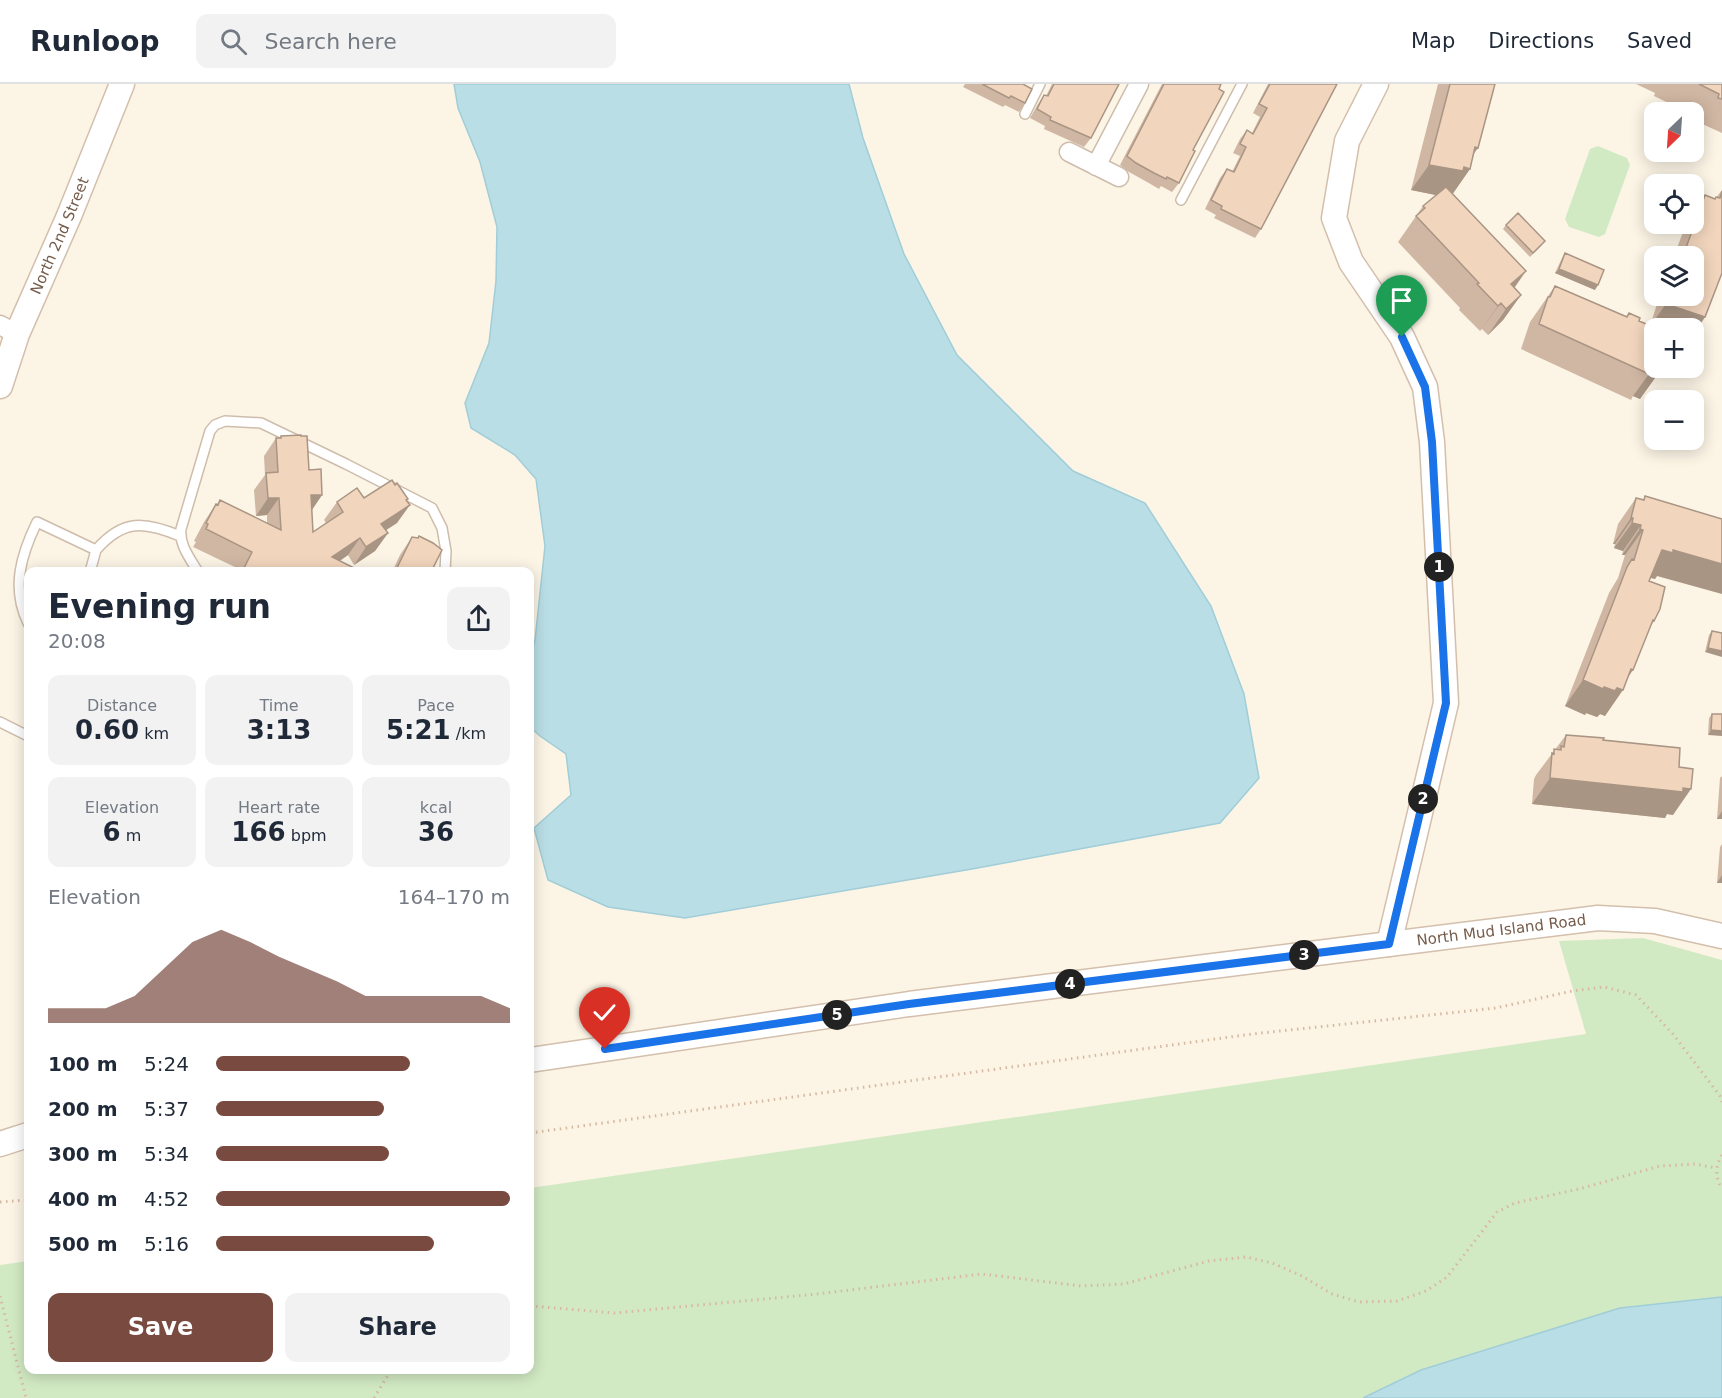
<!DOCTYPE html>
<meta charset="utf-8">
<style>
body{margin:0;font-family:"DejaVu Sans",sans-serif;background:#f2f2f3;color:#1f2937;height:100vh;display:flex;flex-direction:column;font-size:22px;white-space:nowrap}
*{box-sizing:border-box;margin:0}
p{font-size:20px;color:#747a83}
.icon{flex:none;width:33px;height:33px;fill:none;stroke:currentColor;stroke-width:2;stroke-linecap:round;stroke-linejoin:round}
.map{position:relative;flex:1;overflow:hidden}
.details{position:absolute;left:24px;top:483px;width:510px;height:807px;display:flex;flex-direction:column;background:#fff;border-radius:12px;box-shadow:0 3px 15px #0003}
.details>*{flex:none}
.needle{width:39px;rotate:205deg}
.controls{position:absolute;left:1644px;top:18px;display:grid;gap:12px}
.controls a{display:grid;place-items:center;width:60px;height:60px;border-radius:12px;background:#fff;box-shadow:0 3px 15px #0003;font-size:30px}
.pin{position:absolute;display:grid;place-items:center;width:51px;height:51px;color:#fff;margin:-62px -26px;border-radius:50% 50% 50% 0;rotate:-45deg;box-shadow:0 0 6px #0007}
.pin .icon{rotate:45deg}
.km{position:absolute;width:30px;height:30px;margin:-15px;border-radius:50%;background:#222;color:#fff;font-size:16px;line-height:30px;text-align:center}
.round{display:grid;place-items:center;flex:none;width:63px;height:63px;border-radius:12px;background:#f2f2f3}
.summary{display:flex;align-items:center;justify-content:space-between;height:102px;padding:0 24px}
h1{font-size:33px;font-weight:700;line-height:45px}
.figures{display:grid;grid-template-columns:repeat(3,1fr);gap:9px;height:102px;padding:6px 24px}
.figures div{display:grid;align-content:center;border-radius:12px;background:#f2f2f3;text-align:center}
.figures b{font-size:26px;font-weight:700}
.figures small{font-size:16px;font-weight:400}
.figures p{font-size:16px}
.chart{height:168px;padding:12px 24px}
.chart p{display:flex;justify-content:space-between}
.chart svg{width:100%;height:108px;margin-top:6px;fill:#794b40;opacity:.7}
.cta{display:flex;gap:12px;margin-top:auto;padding:12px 24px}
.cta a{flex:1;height:69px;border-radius:12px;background:#794b40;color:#fff;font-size:24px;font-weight:700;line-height:69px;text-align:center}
.cta a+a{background:#f2f2f3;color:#1f2937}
ul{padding:0 24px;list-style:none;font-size:20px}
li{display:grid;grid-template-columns:96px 72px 1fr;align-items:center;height:45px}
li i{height:15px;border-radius:8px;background:#794b40}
header{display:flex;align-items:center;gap:36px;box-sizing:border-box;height:84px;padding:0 30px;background:#fff;border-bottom:2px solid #e0e1e3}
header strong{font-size:28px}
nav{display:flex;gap:33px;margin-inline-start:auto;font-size:21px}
.search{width:420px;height:54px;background:#f2f2f3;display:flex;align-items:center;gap:15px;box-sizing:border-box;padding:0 21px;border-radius:12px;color:#747a83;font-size:22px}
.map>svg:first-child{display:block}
.green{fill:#d2eac4}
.water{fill:#badee6;stroke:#a0cdd8;stroke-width:1.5}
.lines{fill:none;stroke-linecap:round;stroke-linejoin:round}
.lane-casing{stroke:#cebdac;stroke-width:12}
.street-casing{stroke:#cebdac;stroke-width:21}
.secondary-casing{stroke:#d3bfac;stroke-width:27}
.path{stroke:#d7b8a0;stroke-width:3;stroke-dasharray:1.5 4.5;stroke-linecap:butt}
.lane{stroke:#fff;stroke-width:9}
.street{stroke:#fff;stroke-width:18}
.secondary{stroke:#fff;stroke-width:24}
.wall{fill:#d0b7a3}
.shaded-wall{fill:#a99584}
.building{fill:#f2d5bd;stroke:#a99584;stroke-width:1.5}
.route-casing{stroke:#fff;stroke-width:12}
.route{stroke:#1a73e8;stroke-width:8}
.labels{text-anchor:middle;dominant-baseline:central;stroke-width:4.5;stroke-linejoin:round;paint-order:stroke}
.street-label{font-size:15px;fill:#765c4a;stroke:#fff8ec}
</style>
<header>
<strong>Runloop</strong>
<div class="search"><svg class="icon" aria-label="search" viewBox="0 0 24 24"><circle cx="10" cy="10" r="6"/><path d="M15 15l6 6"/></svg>Search here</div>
<nav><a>Map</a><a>Directions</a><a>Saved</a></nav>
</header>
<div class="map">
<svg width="1722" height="1314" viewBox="0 0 1722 1314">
<rect width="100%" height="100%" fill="#fcf5e6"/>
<!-- green -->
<path class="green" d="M1598,62L1627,74L1630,81L1605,150L1599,153L1569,143L1565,135L1590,65Z
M1643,854L1722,876V1213L1620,1224L1421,1286L1363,1314H0V1181L28,1177V1286H530V1104L1586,950L1559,857Z"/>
<!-- water -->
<path class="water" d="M454,0H849L863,54L904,170L957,271L1073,387L1145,419L1211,522L1244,610L1259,694L1220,739L972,785L685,834L608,823L548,796L534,744L571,711L566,670L540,652L530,643V577L535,556L545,462L536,395L515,371L471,344L465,319L489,259L496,197L497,143L480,78L458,24Z
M1722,1213V1314H1363L1421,1286L1620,1224Z"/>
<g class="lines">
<defs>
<path id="lane" d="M1025,30L1040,0
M1181,116L1242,0
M96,466C123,435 144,437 180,452
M198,488C190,474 179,461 181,445L210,347L215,341L225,337L261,339L346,380L432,424L442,444L446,467L445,488
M28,539C11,504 21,471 37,438L96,466L90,488
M0,638L28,652"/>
<path id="street" d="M1069,68L1119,93
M1096,82L1139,0
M0,241L17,250"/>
<g id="secondary">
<path d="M1376,0L1347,57L1334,134L1351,178L1402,253L1425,303L1432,358L1446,619L1389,860"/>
<path id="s1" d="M0,302L17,250L69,132L122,0"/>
<path id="s2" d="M530,976L909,920L1598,834L1655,837L1722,852"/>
<path d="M0,1060L28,1051"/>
</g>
</defs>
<!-- lane casing -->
<use href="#lane" class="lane-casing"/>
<!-- street casing -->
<use href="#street" class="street-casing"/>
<!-- secondary casing -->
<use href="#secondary" class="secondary-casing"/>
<!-- path -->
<path class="path" d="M530,1049L1252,950L1496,924L1572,907L1604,903L1636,911L1673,950L1720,1012L1722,1018
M1722,1071C1715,1083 1715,1093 1722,1105
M0,1118L28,1116
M0,1212L26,1314
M530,1222L615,1229L817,1210L982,1190L1081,1202L1124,1200L1209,1177L1246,1173L1272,1179L1302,1192L1332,1210L1359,1218L1397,1217L1426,1207L1447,1193L1497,1128L1515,1119L1579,1105L1660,1082L1695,1080L1716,1084
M374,1314L391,1286"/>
<!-- lane -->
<use href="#lane" class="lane"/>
<!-- street -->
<use href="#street" class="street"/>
<!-- secondary -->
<use href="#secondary" class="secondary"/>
</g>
<!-- wall -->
<path class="wall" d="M965,0H1023L1025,19L1019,28L1005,21L1003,23L963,3Z
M1052,0H1119L1091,54L1084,63L1044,45L1045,42L1030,34L1038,20L1044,11L1046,12Z
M1162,0H1221L1179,99L1172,108L1161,102L1159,105L1147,98L1129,88L1120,81Z
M1268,0H1337L1261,145L1255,154L1214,134L1216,131L1205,125L1220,94L1227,85L1232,88L1240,72L1233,69L1240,55L1247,46L1252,49L1260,33L1253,29Z
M1438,0H1495L1474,69L1470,85L1452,110L1514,203L1521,211L1503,236L1488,251L1482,245L1480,247L1459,226L1460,224L1398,158L1423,122L1436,111L1411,106Z
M1636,0H1722V49L1700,39L1701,36L1694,32V28H1687L1654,12L1655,9Z
M1722,106V189L1654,244V284L1640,315L1633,312L1631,316L1521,265L1530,238L1555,202L1626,232L1629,229L1639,237L1650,242L1657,220L1654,219L1657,212H1694V172H1674L1686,140H1694V127L1705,111L1715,115Z
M1506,141L1542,161L1530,173L1503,145Z
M1565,169L1595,206L1555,189L1562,174Z
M281,352L309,386L322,411L311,426L313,448L326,439L324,436L337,418L364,414L407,417L397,439L386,446L388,449L375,467L354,481L348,471L340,477L362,488H238L239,485L193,463L196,458L194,457L204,438L216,420H217L220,416L267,440V431L256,432L254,406L265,391L264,372L276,354H280Z
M1645,412L1657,492L1655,495L1651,494L1649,497L1654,537L1650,543L1628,594L1605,632L1600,630L1597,633L1586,629L1585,631L1565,622L1609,509L1618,494L1625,471H1622L1623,467L1614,464L1615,460H1613L1618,440L1636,414L1643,416Z
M412,453L431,488H392L400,471Z
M1712,547L1722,549L1705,568L1709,551Z
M1712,630H1722L1708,651L1709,634Z
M1566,651L1603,656L1673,731L1667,730L1665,734L1532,720L1534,695L1536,691Z
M1722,692V735H1717L1720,694Z
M1722,760V799H1717L1720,763Z"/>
<!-- shaded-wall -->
<path class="shaded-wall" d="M1475,63L1478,64L1464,83L1470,85L1452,111L1445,113L1411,106L1429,81Z
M1559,185L1598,201L1595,206L1555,189Z
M1526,187L1508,213L1500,220L1480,247L1498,222L1511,200Z
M1521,211L1503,236L1488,251L1506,225Z
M1659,212H1663L1657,220L1654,219Z
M1666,220L1705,233L1694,250V244H1654L1648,245Z
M1651,286L1658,290L1640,315L1633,312L1649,290Z
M311,411H322L310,429Z
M268,414H279L267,431L256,432Z
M408,415L400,428L410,421L397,439L369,457L381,440Z
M1631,434H1633L1615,460H1613Z
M1632,439L1641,441L1623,467L1614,464Z
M1640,445L1643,446L1625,471H1622Z
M388,449L375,467L354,481L366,463Z
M360,454L348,471L323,488L332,473Z
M1662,466H1673L1722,480V510L1657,492L1655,495L1644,492Z
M1708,564L1722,567V573L1705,568Z
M1631,585L1633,586L1620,605L1623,606L1605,632L1600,630L1597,633L1586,629L1585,631L1565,622L1583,596L1604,603Z
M1711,646L1722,647V652L1708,651Z
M1550,694L1683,704L1691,705L1673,731L1667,730L1665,734L1532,720Z
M1722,727V735H1717Z
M1722,791V799H1717Z"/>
<!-- building -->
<path class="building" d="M982,0H1023L1032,5L1025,19L1011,12L1009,14Z
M1054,0H1119L1091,54L1050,36L1051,33L1037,25L1044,11L1048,12Z
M1164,0H1221L1219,5L1224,8L1193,66L1195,67L1179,99L1167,93L1166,95L1154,89L1136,79L1127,72Z
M1270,0H1337L1261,145L1221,125L1222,122L1211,116L1227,85L1234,88L1246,63L1240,60L1247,46L1253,50L1267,24L1259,20Z
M1450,0H1495L1478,64L1475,63L1470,85L1464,83L1463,87L1429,81Z
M1699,0H1722V15L1718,14L1719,10Z
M1446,103L1526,187L1511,200L1521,211L1506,225L1501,219L1498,222L1477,200L1479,199L1416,132L1425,124L1423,122Z
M1722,107V189L1705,233L1666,220L1669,212H1694V172H1683L1705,111L1715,115L1716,113L1720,114Z
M1518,129L1545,157L1533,169L1506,141Z
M1565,169L1604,186L1598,201L1559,185Z
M1555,202L1627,233L1629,229L1640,234L1639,237L1656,244H1654V284H1661L1658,290L1651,286L1649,290L1539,240L1548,213H1550Z
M301,351V352H307L309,386L321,385L322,411H311L313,448L343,428L337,418L357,404L364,414L392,396L395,401L397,399L408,415L406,416L410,421L381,440L388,449L366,463L360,454L332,473L362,488H242L252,468L206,445L208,440L206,439L216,420L218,421L220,416L281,446L279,414H268L266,389L278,388L276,354H281V352Z
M1645,412L1722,435V480L1673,466V469L1662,466L1649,497L1665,503L1660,525L1654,537L1653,536L1633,586L1631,585L1623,606L1617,604L1615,607L1604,603L1603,605L1583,596L1627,483L1632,475L1634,476L1643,446L1640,445L1641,441L1632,439L1633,434H1631L1636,414L1644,416Z
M419,452L433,459L442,466L431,488H395L412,453L418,454Z
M1712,547L1722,549V567L1708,564Z
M1712,630H1722V647L1711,646Z
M1566,651L1604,654L1603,656L1680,664L1679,683L1693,685L1691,705L1683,704V708L1550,694L1552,669L1554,670V665L1561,666V662L1564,663Z"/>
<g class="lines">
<defs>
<path id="route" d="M605,965L909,920L1389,860L1446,619L1432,358L1425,303L1402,253"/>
</defs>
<!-- route casing -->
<use href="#route" class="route-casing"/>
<!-- route -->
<use href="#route" class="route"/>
</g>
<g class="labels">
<!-- street labels -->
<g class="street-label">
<text stroke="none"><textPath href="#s1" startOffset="162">North 2nd Street</textPath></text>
<text stroke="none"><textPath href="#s2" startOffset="980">North Mud Island Road</textPath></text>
</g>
</g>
</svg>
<div class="controls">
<a><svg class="needle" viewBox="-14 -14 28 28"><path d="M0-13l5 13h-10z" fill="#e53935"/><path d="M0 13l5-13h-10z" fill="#747a83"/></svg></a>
<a><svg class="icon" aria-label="locate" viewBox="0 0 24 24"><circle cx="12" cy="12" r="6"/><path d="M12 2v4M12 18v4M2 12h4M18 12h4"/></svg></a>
<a><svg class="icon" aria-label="layers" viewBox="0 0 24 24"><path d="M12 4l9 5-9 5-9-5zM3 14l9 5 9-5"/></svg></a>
<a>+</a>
<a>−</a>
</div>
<div class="pin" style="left:1402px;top:253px;background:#1e9e55"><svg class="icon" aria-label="arrive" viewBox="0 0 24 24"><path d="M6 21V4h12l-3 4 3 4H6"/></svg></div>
<div class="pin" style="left:605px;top:965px;background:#d93025"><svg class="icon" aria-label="check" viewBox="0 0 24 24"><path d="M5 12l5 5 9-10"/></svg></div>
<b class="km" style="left:1439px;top:483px">1</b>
<b class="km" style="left:1423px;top:715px">2</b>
<b class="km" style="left:1304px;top:871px">3</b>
<b class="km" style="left:1070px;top:900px">4</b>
<b class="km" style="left:837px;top:931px">5</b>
<section class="details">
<div class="summary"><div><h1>Evening run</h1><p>20:08</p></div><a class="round"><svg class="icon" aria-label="share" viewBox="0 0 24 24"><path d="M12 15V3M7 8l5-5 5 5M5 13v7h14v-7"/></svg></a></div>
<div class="figures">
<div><p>Distance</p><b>0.60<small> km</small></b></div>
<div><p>Time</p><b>3:13</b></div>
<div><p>Pace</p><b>5:21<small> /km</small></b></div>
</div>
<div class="figures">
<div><p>Elevation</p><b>6<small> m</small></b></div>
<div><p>Heart rate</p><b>166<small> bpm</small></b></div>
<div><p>kcal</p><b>36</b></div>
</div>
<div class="chart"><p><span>Elevation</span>164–170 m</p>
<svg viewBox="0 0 160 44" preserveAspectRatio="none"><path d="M0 44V38L10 38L20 38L30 33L40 22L50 11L60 6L70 11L80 17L90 22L100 27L110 33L120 33L130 33L140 33L150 33L160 38V44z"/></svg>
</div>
<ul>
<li><b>100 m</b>5:24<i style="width:66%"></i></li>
<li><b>200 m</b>5:37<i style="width:57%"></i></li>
<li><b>300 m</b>5:34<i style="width:59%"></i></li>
<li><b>400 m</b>4:52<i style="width:100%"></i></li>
<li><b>500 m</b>5:16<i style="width:74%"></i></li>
</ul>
<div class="cta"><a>Save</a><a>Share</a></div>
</section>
</div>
